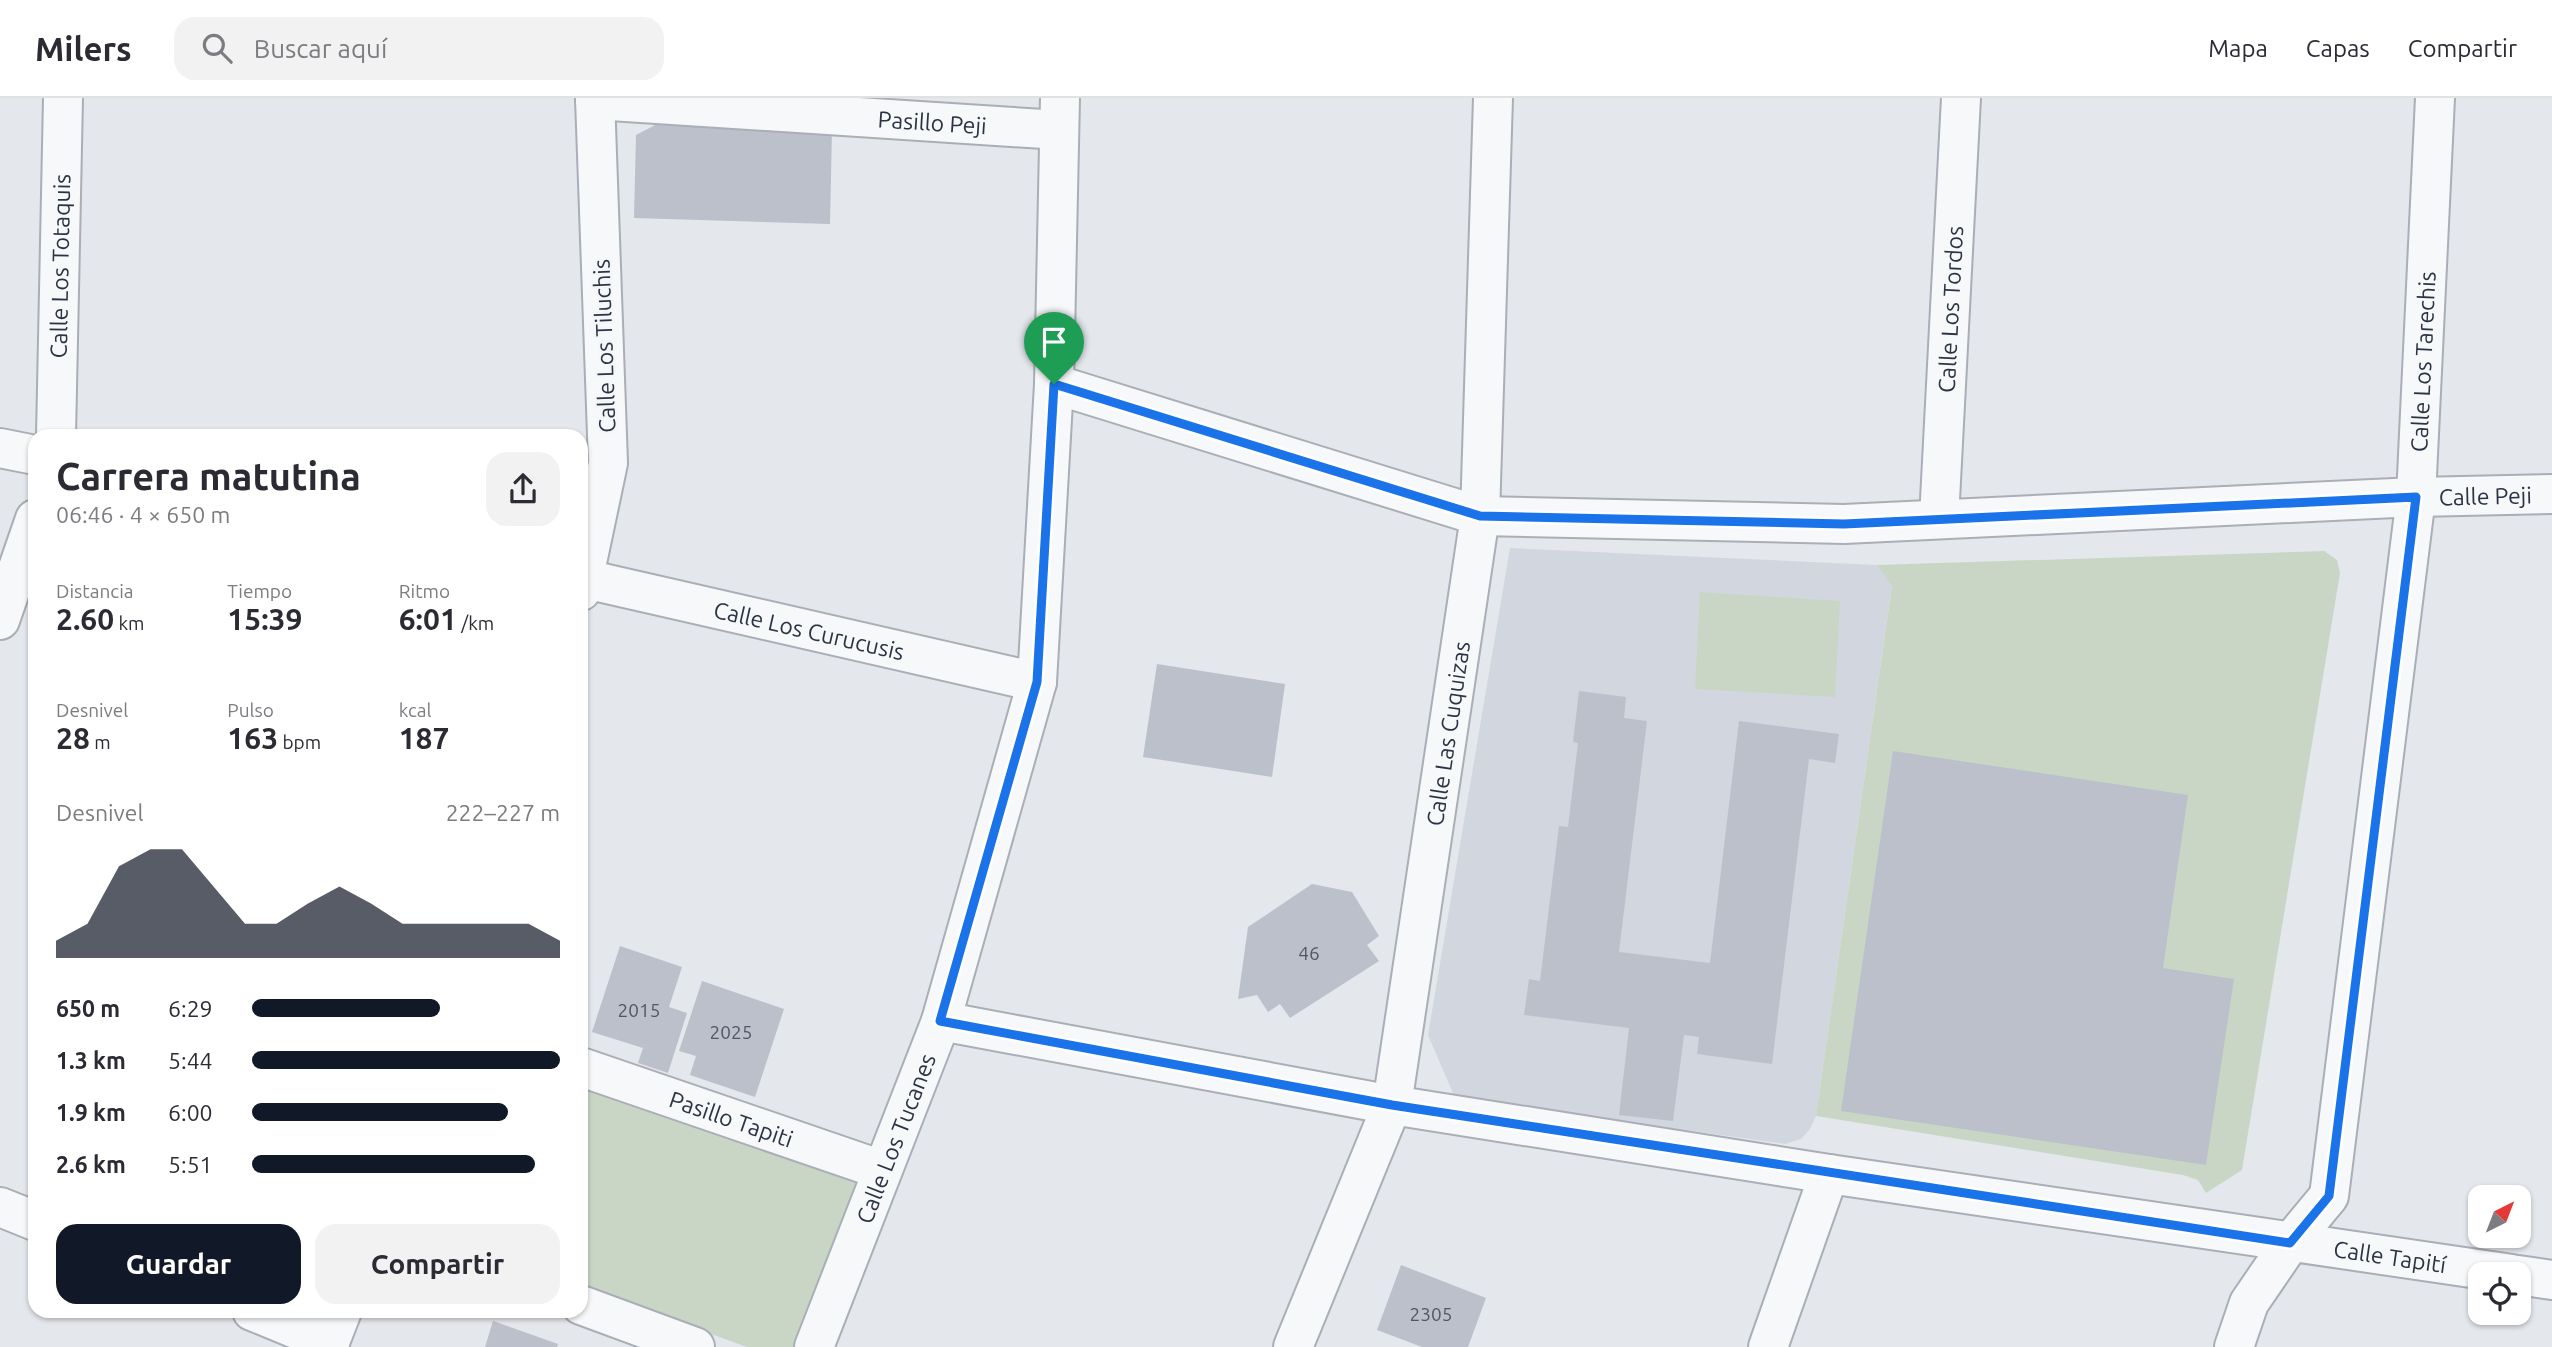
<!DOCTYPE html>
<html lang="es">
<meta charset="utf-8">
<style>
body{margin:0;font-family:Ubuntu,sans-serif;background:#f2f2f3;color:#2b2b33;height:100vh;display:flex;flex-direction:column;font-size:26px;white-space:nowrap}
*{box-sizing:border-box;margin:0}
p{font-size:23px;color:#7c7c81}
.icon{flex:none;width:38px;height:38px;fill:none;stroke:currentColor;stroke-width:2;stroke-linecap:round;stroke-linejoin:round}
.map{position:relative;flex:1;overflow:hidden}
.panel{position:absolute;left:28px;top:331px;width:560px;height:889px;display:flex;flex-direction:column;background:#fff;border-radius:21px;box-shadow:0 2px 5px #0004}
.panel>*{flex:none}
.needle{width:46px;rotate:42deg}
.buttons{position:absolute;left:2468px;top:1087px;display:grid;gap:14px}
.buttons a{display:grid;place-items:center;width:63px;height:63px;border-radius:14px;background:#fff;box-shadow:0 2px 5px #0004;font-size:35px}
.pin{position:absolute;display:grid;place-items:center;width:60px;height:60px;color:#fff;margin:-72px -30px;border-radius:50% 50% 50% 0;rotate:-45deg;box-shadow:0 0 7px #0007}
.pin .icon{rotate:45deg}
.round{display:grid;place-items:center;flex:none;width:74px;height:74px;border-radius:21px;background:#f2f2f3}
.summary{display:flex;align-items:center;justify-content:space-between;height:119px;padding:0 28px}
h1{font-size:38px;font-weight:600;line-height:52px}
.metrics{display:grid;grid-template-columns:repeat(3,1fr);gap:10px;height:119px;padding:7px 28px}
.metrics div{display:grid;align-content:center}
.metrics b{font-size:30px;font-weight:600}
.metrics small{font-size:19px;font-weight:400}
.metrics p{font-size:19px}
.chart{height:196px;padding:14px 28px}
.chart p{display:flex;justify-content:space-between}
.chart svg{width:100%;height:126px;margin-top:7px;fill:#111827;opacity:.7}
.primary-button{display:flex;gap:14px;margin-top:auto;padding:14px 28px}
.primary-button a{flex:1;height:80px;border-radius:21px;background:#111827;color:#fff;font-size:28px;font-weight:600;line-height:80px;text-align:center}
.primary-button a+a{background:#f2f2f3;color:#2b2b33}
ul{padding:0 28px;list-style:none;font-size:23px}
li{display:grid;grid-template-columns:112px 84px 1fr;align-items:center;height:52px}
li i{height:18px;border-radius:9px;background:#111827}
header{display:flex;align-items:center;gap:42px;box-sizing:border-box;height:98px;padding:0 35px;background:#fff;border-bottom:2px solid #e1e1e2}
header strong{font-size:33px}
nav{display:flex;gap:38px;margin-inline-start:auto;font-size:24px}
.search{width:490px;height:63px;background:#f2f2f3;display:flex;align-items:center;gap:18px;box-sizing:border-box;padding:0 24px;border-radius:21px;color:#7c7c81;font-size:26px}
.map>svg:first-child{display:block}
.built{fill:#d2d6de}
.green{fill:#c9d6c5}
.building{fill:#bbc0ca}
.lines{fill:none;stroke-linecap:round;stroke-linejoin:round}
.minor-casing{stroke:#a9aeb7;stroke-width:42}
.minor{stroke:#f7f8fa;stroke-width:38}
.route-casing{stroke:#fff;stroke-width:14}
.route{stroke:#1a73e8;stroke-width:9}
.labels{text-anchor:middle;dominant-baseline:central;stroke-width:5;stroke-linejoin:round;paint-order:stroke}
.number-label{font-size:19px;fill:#4f5766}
.street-label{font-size:23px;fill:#2b3445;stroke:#f4f6f9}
</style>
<header>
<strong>Milers</strong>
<div class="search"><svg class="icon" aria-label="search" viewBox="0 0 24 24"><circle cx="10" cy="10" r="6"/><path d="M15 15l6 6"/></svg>Buscar aquí</div>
<nav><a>Mapa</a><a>Capas</a><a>Compartir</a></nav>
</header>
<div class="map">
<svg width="2552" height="1249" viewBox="0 0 2552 1249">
<rect width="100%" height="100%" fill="#e4e7ec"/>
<!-- built -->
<path class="built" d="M1510,450L1877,467L1892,487L1816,1018L1810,1031L1801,1041L1785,1046L1455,1000L1428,937Z"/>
<!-- green -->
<path class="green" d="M2324,453L2337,462L2340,475L2242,1072L2206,1095L2198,1082L2183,1077L1816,1018L1892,488L1877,467Z
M1700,494L1840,503L1835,599L1695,591Z
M581,983L862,1081L794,1249H747L581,1189Z"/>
<!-- building -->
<path class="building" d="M661,24L832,31L830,126L634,120L636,37Z
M1157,566L1285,586L1272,679L1143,659Z
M1579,593L1626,599L1624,620L1647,623L1619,854L1710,865L1739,623L1839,636L1835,665L1809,661L1772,966L1697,956L1699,939L1684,937L1673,1023L1619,1017L1629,930L1524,917L1529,881L1540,883L1559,728L1568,729L1578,645L1573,644Z
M1893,653L2188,697L2163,870L2234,881L2206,1067L1841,1013Z
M1312,786L1352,794L1379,838L1367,847L1379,863L1290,920L1280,906L1268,914L1257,897L1238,901L1248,829Z
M620,848L682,869L669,909L687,915L668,975L638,965L643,950L592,934Z
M702,883L784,911L755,999L690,977L696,958L679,953Z
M1401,1167L1486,1200L1468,1249H1422L1377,1232Z
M493,1223L558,1246L557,1249H485Z"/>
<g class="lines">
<defs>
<g id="minor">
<path id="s1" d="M595,2L1059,32"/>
<path id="s2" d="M1054,286L1480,418L1844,426L2416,399L2552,396"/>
<path id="s3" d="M56,338L63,0"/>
<path d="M0,350L35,357"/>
<path id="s4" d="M1939,421L1961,0"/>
<path id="s5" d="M581,480L1037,584"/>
<path d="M581,493L608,365L595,0"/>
<path d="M0,522L35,421"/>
<path id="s6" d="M941,923L1392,1007L1829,1076L2512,1176"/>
<path id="s7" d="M581,969L882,1072"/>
<path d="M0,1109L35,1123"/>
<path d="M2518,1177L2552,1182"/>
<path d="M581,1207L695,1249"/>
<path d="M252,1213L330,1245"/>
<path d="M328,1249L342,1213"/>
<path id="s8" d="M814,1249L941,923L1037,584L1054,286L1060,0"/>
<path id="s9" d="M1293,1249L1392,1007L1480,418L1493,0"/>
<path d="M1768,1249L1829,1076"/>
<path id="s10" d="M2234,1249L2249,1205L2290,1145L2329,1098L2416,399L2435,0"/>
</g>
</defs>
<!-- minor casing -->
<use href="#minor" class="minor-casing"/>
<!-- minor -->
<use href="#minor" class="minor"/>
</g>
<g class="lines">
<defs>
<path id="route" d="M1054,286L1480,418L1844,426L2416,399L2329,1098L2290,1145L1392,1007L940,923L1037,584Z"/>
</defs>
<!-- route casing -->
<use href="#route" class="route-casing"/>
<!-- route -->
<use href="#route" class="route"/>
</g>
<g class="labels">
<!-- number labels -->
<g class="number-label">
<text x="1309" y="855">46</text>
<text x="639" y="912">2015</text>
<text x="731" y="934">2025</text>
<text x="1431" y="1216">2305</text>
</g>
<!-- street labels -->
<g class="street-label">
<text stroke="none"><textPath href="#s1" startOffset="338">Pasillo Peji</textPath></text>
<text stroke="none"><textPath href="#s3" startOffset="170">Calle Los Totaquis</textPath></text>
<text stroke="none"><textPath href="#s4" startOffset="210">Calle Los Tordos</textPath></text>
<text transform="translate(604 248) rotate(-92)">Calle Los Tiluchis</text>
<text stroke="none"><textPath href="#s10" startOffset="1020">Calle Los Tarechis</textPath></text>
<text stroke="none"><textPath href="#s2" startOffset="1452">Calle Peji</textPath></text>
<text stroke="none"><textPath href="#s5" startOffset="234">Calle Los Curucusis</textPath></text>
<text stroke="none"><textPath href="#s9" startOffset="637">Calle Las Cuquizas</textPath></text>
<text stroke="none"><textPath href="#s7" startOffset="159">Pasillo Tapiti</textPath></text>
<text stroke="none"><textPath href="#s8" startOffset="224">Calle Los Tucanes</textPath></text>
<text stroke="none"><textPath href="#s6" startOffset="1468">Calle Tapití</textPath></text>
</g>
</g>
</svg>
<div class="buttons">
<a><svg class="needle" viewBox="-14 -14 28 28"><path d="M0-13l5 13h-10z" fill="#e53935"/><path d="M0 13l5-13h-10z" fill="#7c7c81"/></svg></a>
<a><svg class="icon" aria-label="locate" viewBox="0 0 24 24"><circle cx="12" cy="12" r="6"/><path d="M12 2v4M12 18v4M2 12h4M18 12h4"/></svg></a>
</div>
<div class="pin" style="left:1054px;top:286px;background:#1e9e55"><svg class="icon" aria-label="arrive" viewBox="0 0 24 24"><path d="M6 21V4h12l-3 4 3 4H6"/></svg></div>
<section class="panel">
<div class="summary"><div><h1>Carrera matutina</h1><p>06:46 · 4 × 650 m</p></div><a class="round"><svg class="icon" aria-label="share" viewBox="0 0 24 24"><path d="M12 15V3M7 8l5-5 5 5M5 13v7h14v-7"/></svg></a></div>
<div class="metrics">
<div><p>Distancia</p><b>2.60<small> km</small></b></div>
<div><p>Tiempo</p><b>15:39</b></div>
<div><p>Ritmo</p><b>6:01<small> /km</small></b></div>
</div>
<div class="metrics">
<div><p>Desnivel</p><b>28<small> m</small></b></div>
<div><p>Pulso</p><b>163<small> bpm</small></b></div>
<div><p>kcal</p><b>187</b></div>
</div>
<div class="chart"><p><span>Desnivel</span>222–227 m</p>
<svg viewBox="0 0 160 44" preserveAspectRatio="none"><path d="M0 44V38L10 32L20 12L30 6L40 6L50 19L60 32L70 32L80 25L90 19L100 25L110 32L120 32L130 32L140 32L150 32L160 38V44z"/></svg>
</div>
<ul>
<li><b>650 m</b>6:29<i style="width:61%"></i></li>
<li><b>1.3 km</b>5:44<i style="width:100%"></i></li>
<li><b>1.9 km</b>6:00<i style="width:83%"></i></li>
<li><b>2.6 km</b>5:51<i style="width:92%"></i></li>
</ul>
<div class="primary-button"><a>Guardar</a><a>Compartir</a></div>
</section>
</div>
